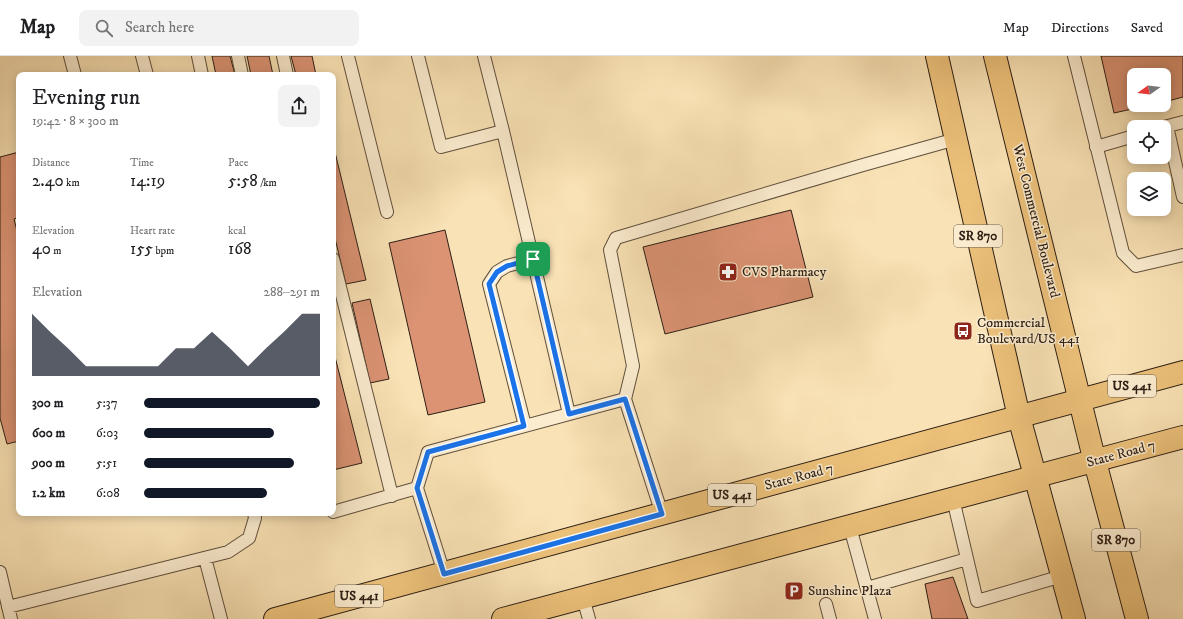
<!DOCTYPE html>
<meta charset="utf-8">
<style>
body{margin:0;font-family:"IM FELL DW Pica",serif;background:#f2f2f2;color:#202124;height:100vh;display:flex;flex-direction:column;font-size:15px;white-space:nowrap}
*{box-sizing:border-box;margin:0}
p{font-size:13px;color:#757577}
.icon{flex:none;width:22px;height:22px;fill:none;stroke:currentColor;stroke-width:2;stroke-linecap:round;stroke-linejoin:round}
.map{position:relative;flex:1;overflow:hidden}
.sheet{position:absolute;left:16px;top:16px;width:320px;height:444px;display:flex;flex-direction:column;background:#fff;border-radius:8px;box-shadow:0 2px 10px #0003}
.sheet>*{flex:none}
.needle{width:26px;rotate:256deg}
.tools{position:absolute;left:1127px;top:12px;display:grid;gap:8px}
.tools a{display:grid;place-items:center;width:44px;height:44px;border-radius:8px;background:#fff;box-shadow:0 2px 10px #0003;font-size:20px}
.pin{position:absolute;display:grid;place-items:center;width:34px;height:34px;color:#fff;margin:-17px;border-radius:8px;box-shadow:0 2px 6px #0006}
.round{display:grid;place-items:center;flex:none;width:42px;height:42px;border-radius:8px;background:#f2f2f2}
.summary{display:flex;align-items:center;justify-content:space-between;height:68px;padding:0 16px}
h1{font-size:22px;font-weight:600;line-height:30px}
.metrics{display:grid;grid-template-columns:repeat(3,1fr);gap:6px;height:68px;padding:4px 16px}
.metrics div{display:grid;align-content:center}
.metrics b{font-size:17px;font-weight:600}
.metrics small{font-size:11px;font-weight:400}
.metrics p{font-size:11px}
.chart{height:112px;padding:8px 16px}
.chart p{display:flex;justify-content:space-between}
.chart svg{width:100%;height:72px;margin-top:4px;fill:#111827;opacity:.7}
ul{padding:0 16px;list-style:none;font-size:13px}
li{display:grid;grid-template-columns:64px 48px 1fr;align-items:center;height:30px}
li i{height:10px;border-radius:5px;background:#111827}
header{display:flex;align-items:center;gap:24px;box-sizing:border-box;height:56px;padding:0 20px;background:#fff;border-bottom:1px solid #e0e0e0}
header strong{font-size:19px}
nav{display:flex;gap:22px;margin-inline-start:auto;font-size:14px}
.search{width:280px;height:36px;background:#f2f2f2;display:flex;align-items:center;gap:10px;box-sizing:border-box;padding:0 14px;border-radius:8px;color:#757577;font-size:15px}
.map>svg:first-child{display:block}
.building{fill:#db9374;stroke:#2c1e14}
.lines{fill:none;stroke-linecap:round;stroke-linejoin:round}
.service-casing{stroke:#5f4f3c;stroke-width:14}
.primary-casing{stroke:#2c1e14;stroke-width:24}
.trunk-casing{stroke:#2c1e14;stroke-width:24}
.service{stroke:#fbeccf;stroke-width:12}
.primary{stroke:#ecc17a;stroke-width:22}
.trunk{stroke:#ecc17a;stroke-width:22}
.route-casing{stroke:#fff;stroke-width:8}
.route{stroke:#1a73e8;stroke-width:5}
.labels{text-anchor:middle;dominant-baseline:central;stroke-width:3;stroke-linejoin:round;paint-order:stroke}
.shield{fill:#fbeccf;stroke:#6a5c4c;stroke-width:1}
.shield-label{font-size:13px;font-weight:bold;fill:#2c1e14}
.street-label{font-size:14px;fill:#2c1e14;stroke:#fbeccf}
.poi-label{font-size:14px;fill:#2c1e14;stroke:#fbeccf;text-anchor:start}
</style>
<header>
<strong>Map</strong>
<div class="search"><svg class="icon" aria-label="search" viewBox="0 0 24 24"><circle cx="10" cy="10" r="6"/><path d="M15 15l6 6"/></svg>Search here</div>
<nav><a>Map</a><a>Directions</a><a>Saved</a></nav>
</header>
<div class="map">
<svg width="1183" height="563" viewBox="0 0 1183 563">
<rect width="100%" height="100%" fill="#f9e2b5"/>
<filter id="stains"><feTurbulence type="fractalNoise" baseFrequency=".005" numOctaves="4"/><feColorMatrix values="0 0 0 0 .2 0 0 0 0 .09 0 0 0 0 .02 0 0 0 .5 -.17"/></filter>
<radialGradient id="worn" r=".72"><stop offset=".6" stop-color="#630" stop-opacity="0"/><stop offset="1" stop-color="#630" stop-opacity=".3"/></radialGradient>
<!-- building -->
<path class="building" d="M212,0H230L235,19H216Z
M247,0H269L273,19H251Z
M291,0H312L316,19H296Z
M1101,0H1183V41L1164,46V19H1134V49H1150L1114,57Z
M333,88L366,224L346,228L333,174Z
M19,96V161L14,163L19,183V385L7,388L0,362V101Z
M791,154L813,241L665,278L643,191Z
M445,174L485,346L428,359L389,187Z
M370,243L389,323L370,327L352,247Z
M333,293L362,407L333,414Z
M953,521L968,563H932L925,528Z"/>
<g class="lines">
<defs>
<path id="service" d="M70,0L75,19
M142,0L147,19
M198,0L202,19
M238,0L242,19
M283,0L287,19
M348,0L387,156
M418,0L441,91L503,75L569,358
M484,0L503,75
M1074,0L1123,197L1136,210L1183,199
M1167,70L1183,141
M1164,71L1183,66
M1096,91L1134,80
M333,203L392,440
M525,370L489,228L497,216L507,210L533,203
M417,432L428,396L625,343
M953,443L977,545L1062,520
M333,456L417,432L444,517
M662,458L625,343L633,310L610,194L616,182L863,109L956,83
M850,471L875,563
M205,502L221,563
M0,516L11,563
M867,532L967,503
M583,542L589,563
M826,548L830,563
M8,551L228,496L249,482L255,462L254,457"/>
<path id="primary" d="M275,563L1183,316
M503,563L1183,381"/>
<path id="trunk" d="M937,0L1019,361L1074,563
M995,0L1095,406L1137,563"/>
</defs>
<!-- service casing -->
<use href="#service" class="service-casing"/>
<!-- primary casing -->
<use href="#primary" class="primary-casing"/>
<!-- trunk casing -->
<use href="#trunk" class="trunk-casing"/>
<!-- service -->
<use href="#service" class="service"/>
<!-- primary -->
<use href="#primary" class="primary"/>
<!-- trunk -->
<use href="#trunk" class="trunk"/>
</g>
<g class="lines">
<defs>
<path id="route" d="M533,203L569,358L625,343L662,458L444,518L417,432L428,396L524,370L489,228L497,216L507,210Z"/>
</defs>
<!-- route casing -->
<use href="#route" class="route-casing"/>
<!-- route -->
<use href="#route" class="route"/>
</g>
<!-- icons -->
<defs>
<symbol id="pharmacy-square" viewBox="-11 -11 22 22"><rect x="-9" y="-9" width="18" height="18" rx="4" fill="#8f2418" stroke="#fbeccf"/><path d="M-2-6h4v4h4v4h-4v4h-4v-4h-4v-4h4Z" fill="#fff"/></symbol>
<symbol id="bus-square" viewBox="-11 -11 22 22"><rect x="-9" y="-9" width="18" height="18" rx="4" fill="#8f2418" stroke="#fbeccf"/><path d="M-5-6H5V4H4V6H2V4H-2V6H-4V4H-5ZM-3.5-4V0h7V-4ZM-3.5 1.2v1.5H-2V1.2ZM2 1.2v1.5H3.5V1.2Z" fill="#fff"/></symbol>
<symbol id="parking-square" viewBox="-11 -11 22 22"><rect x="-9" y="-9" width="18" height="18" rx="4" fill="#8f2418" stroke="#fbeccf"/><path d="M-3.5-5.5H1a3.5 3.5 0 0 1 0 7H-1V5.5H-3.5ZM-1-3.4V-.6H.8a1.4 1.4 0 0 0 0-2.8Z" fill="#fff"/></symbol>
</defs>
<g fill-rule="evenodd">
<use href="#pharmacy-square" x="717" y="205" width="22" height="22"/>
<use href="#bus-square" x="952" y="264" width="22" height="22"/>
<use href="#parking-square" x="783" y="524" width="22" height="22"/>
</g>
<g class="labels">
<!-- shield labels -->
<g class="shield">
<rect x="954" y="169" width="48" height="22" rx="3"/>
<rect x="1108" y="319" width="48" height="22" rx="3"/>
<rect x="708" y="428" width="48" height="22" rx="3"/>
<rect x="1092" y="473" width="48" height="22" rx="3"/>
<rect x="335" y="529" width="48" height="22" rx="3"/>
</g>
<g class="shield-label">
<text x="978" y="180">SR 870</text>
<text x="1132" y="330">US 441</text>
<text x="732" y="439">US 441</text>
<text x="1116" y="484">SR 870</text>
<text x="359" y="540">US 441</text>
</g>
<!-- street labels -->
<g class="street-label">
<text transform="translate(1036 165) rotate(76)">West Commercial Boulevard</text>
<text transform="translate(1121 398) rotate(-15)">State Road 7</text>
<text transform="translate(799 421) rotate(-15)">State Road 7</text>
</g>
<!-- poi labels -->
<g class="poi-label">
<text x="742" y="216">CVS Pharmacy</text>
<text x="977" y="267">Commercial<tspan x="977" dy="16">Boulevard/US 441</tspan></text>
<text x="808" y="535">Sunshine Plaza</text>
</g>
</g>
<rect width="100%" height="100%" filter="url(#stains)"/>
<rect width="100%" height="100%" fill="url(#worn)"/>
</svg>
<div class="tools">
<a><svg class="needle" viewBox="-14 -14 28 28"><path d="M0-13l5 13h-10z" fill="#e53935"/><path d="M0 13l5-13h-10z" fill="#757577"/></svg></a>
<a><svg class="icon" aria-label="locate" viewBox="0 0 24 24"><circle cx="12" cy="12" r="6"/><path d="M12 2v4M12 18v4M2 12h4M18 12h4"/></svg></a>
<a><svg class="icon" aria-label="layers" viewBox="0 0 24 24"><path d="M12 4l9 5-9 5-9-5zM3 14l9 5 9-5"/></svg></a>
</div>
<div class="pin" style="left:533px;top:203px;background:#1e9e55"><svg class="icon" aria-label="arrive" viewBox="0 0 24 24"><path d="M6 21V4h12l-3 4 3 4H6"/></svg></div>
<section class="sheet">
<div class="summary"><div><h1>Evening run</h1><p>19:42 · 8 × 300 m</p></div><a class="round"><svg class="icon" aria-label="share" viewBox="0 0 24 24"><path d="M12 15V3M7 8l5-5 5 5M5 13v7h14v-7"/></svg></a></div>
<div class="metrics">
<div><p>Distance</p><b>2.40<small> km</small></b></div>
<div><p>Time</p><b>14:19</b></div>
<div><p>Pace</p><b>5:58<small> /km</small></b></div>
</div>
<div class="metrics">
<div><p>Elevation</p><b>40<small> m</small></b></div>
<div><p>Heart rate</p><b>155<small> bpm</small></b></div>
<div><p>kcal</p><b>168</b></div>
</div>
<div class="chart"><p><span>Elevation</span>288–291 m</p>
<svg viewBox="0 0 160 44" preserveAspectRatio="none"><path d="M0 44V6L10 17L20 27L30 38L40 38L50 38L60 38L70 38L80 27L90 27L100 17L110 27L120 38L130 27L140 17L150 6L160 6V44z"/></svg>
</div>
<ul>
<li><b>300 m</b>5:37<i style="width:100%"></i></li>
<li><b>600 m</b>6:03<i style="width:74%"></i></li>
<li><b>900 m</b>5:51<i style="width:85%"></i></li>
<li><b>1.2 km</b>6:08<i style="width:70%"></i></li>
</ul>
</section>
</div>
